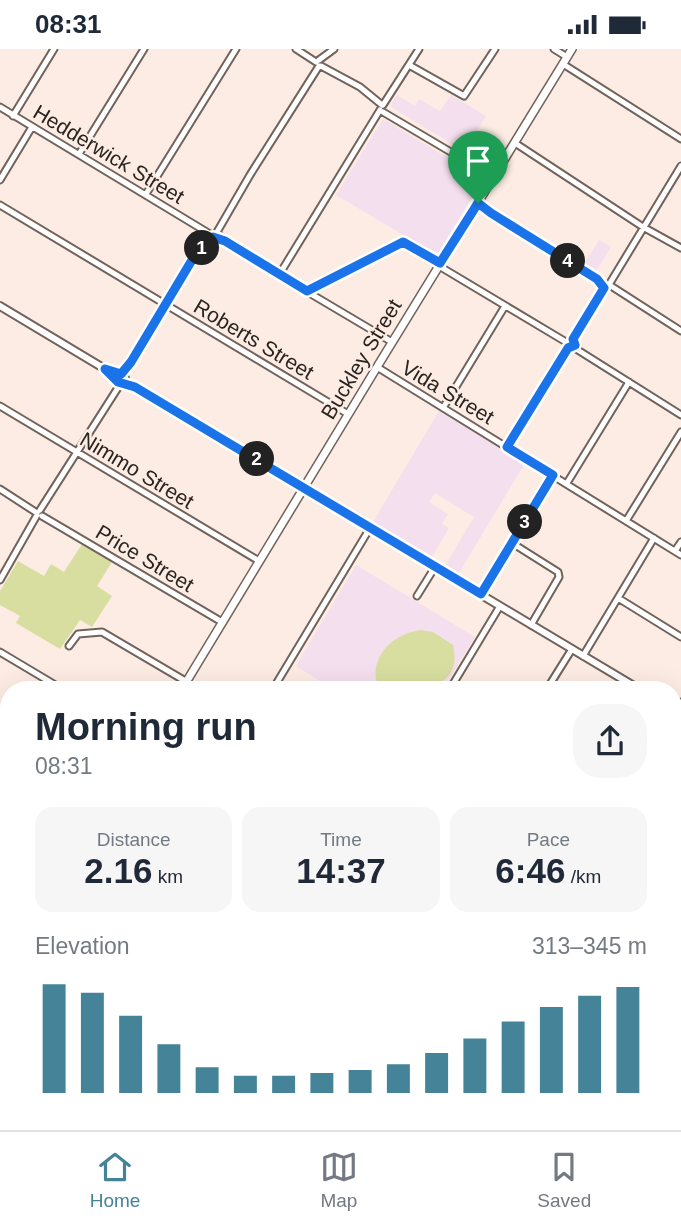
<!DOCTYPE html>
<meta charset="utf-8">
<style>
body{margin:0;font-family:Arial,sans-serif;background:#f6f6f7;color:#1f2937;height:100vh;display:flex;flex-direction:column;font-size:26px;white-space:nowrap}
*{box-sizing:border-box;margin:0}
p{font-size:23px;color:#747a83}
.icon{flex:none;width:38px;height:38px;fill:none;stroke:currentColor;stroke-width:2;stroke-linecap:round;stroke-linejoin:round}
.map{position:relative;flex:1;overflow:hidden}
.details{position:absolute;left:0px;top:632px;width:682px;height:450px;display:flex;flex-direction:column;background:#fff;border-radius:28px 28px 0 0;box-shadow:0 7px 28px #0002}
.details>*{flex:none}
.pin{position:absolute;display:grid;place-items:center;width:60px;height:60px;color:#fff;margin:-72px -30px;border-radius:50% 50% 50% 0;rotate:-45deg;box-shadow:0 0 7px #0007}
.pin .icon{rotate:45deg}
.km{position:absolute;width:35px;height:35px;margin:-18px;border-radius:50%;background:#222;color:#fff;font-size:19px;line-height:35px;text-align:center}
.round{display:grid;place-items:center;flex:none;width:74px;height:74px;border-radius:28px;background:#f6f6f7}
.overview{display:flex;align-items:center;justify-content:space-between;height:119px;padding:0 35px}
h1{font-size:38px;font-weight:700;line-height:52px}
.metrics{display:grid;grid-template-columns:repeat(3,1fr);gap:10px;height:119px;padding:7px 35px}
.metrics div{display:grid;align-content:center;border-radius:18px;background:#f6f6f7;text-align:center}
.metrics b{font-size:35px;font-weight:700}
.metrics small{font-size:19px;font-weight:400}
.metrics p{font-size:19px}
.chart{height:196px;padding:14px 35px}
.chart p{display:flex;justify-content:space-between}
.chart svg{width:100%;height:126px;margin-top:7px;stroke:#448398;stroke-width:6}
.status{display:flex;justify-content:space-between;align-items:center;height:49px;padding:0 35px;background:#fff;direction:ltr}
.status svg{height:19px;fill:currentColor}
.tabs{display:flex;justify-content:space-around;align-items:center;height:98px;border-top:2px solid #e0e1e3;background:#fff;font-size:19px;color:#747a83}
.tabs a{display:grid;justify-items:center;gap:4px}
.tabs .current{color:#448398}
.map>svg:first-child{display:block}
.education{fill:#f4dfee}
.green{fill:#d8dea0}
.water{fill:#55c7cb;stroke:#489698;stroke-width:2}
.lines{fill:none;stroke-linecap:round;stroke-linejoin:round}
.minor-casing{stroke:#71635b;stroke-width:9}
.tertiary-casing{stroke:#71635b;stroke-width:10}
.secondary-casing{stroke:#71635b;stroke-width:10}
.minor{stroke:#fff;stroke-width:5}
.tertiary{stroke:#fff;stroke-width:6}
.secondary{stroke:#fff;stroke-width:7}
.route-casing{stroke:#fff;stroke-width:14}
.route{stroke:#1a73e8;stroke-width:9}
.labels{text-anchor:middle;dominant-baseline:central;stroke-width:5;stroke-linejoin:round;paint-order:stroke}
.street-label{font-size:21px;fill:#2a2421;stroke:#fcece3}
</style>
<div class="status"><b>08:31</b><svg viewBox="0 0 49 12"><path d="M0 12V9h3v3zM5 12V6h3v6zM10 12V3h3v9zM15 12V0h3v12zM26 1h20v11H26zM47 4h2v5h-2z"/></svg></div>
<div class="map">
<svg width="681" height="1081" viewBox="0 0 681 1081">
<rect width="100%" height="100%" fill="#fcece3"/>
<!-- education -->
<path class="education" d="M397,46L415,57L419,50L440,62L451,46L486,67L472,90L498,106L491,119L393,59L391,56Z
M383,70L483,130L437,206L336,146Z
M599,191L611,198L596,222L584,215Z
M439,362L525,414L459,524L446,515L474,468L435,444L429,453L448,465L442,475L449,479L432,508L373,473Z
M356,516L475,588L443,640H316L320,632L296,617Z"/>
<!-- green -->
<path class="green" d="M82,495L112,513L97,537L112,547L92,578L80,571L60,600L16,574L20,567L0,556V542L18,512L44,527L51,515L64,523Z
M421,581L433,583L453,596C461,631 436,640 407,640C402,640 395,642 390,640C385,639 380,634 376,631C372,604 396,584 421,581Z
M79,1073H615L609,1081H74Z"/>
<!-- water -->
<path class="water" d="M681,1031V1071L662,1081H609L615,1073H674V1034Z"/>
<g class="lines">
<defs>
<path id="minor" d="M296,0L316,13
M554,0L567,8
M319,11L334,0
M563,15L681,90
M409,16L464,47L495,0
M321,17L360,38L382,56
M383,56L419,0
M0,58L210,185
M383,63L493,128
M13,67L54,0
M515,94L643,178L681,199
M79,105L144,0
M0,131L32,78
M146,145L236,0
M478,154L603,236
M0,156L348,365
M217,183L250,126L319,17
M217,185L279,226L392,293
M439,217L566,293L568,299L575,296L573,290L566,293
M279,226L380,61
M610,234L681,117
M611,237L681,282
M307,241L403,193L440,214
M573,290L606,240
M573,298L681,366
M377,318L681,506
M121,325L131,312L192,211L213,188
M0,357L259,512
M443,359L505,257
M507,398L568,299
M567,434L629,333
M0,440L37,464
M40,461L121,334
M42,467L222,573
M626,472L681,383
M512,494L558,523L559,528L531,576
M675,502L681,493
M0,531L37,466
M481,545L553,426
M417,547L435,518
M618,549L681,588
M69,597L78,585L102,583L187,633
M0,603L62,640
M583,607L654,489
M273,640L370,479
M450,640L500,557
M547,640L572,600
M676,662L681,653
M0,683L9,689
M674,734L681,722
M0,810L9,795
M674,820L681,824
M674,852L681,839
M674,937L681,934
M0,985L9,990
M674,1013L681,1011
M0,1069L9,1054
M69,1081L74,1073"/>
<path id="tertiary" d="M0,257L105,320L117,329
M117 330a4 4 0 1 1 8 0a4 4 0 1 1-8 0Z
M123,333L135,339L639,640
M674,661L681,665"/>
<path id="secondary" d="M182,640L377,318L572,0
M0,768L9,773
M0,951L9,936"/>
</defs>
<!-- minor casing -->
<use href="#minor" class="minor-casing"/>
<!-- tertiary casing -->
<use href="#tertiary" class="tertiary-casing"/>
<!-- secondary casing -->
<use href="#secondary" class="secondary-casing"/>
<!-- minor -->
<use href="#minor" class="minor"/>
<!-- tertiary -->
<use href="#tertiary" class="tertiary"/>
<!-- secondary -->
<use href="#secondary" class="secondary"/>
</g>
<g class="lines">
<defs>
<path id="route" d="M478,154L491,164L597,230L604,239L573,290L575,296L568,299L507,398L553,426L481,545L135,338L118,333L105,320L121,325L131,313L192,211L213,188L225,192L307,242L403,193L440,214Z"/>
</defs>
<!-- route casing -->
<use href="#route" class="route-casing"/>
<!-- route -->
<use href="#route" class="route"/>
</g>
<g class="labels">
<!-- street labels -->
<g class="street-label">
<text transform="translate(109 105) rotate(31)">Hedderwick Street</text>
<text transform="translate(254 290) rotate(31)">Roberts Street</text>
<text transform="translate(361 310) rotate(-59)">Buckley Street</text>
<text transform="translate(448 343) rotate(31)">Vida Street</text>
<text transform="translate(137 421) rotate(31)">Nimmo Street</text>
<text transform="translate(145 509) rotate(31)">Price Street</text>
</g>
</g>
</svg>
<div class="pin" style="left:478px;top:154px;background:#1e9e55"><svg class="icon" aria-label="arrive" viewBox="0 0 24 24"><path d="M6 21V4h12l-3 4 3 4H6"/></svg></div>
<b class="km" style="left:202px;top:199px">1</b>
<b class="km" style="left:257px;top:410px">2</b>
<b class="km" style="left:525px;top:473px">3</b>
<b class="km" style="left:568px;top:212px">4</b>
<section class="details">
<div class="overview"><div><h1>Morning run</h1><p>08:31</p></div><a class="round"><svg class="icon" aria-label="share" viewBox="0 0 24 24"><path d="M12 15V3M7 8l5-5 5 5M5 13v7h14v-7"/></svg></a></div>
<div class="metrics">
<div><p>Distance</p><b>2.16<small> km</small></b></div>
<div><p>Time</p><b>14:37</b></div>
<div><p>Pace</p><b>6:46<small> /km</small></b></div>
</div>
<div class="chart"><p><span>Elevation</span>313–345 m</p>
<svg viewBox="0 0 160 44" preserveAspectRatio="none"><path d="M5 44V6M15 44V9M25 44V17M35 44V27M45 44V35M55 44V38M65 44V38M75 44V37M85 44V36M95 44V34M105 44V30M115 44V25M125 44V19M135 44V14M145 44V10M155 44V7"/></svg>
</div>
</section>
</div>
<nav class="tabs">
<a class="current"><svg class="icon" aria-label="home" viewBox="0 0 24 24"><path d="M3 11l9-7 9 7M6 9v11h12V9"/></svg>Home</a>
<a><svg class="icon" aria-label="map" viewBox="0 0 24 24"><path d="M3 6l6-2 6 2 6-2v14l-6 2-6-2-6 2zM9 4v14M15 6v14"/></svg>Map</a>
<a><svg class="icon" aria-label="saved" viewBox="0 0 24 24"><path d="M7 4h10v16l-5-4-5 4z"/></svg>Saved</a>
</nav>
